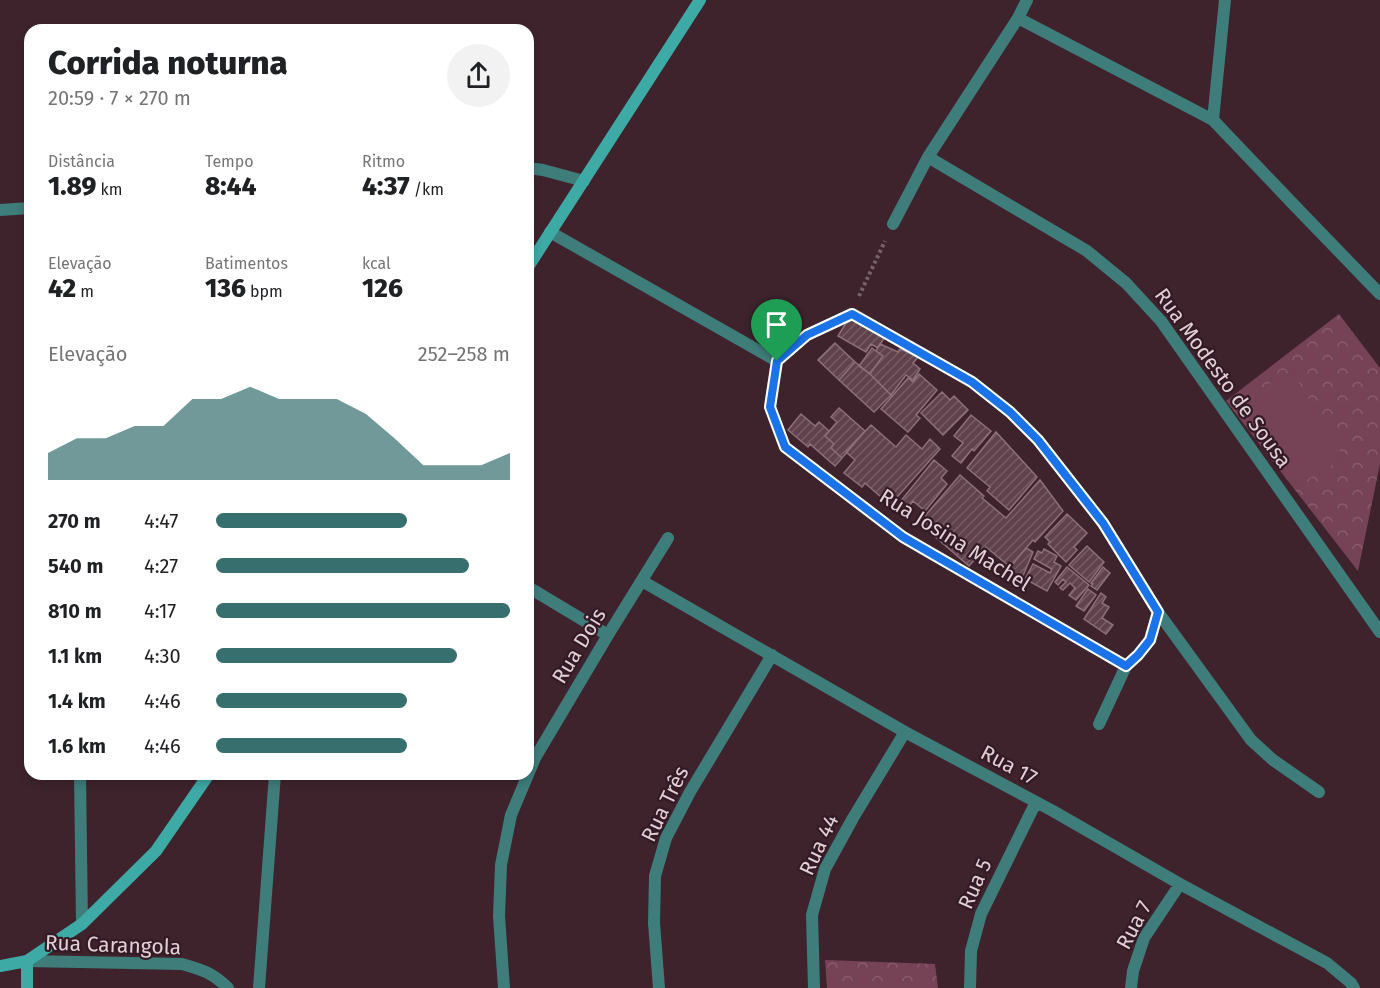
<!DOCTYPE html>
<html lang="pt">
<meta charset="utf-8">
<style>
body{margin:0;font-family:"Fira Sans",sans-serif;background:#f2f2f2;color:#202124;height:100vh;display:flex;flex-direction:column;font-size:22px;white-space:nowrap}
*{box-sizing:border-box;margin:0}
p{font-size:20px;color:#757577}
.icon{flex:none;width:33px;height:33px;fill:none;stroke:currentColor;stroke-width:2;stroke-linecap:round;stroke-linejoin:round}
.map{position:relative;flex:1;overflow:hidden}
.details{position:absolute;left:24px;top:24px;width:510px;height:756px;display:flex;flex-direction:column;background:#fff;border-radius:18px;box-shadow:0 3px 9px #0003}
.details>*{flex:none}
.pin{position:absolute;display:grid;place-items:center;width:51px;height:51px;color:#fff;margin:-62px -26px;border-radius:50% 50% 50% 0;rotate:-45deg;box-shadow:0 0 6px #0007}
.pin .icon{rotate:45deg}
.round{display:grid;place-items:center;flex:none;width:63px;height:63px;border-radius:32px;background:#f2f2f2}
.summary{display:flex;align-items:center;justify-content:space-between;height:102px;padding:0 24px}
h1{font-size:33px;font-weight:800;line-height:45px}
.metrics{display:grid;grid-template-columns:repeat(3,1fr);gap:9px;height:102px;padding:6px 24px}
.metrics div{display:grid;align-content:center}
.metrics b{font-size:26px;font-weight:800}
.metrics small{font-size:16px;font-weight:400}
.metrics p{font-size:16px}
.chart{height:168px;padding:12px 24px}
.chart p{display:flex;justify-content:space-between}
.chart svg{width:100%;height:108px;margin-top:6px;fill:#376e6e;opacity:.7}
ul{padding:0 24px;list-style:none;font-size:20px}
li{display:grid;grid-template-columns:96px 72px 1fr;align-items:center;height:45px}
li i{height:15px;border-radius:8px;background:#376e6e}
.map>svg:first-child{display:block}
.forest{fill:url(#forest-crowns)}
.garden{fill:#754256}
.building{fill:url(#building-hatch);stroke:#8e6f7a;stroke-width:1.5}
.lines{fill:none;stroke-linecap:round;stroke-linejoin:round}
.path{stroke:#79616a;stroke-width:4;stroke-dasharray:3 3;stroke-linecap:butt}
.minor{stroke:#3e7d7a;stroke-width:12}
.tertiary{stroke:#3e7d7a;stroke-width:12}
.secondary{stroke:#3daaa6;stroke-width:12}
.route-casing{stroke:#fff;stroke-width:12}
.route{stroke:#1a73e8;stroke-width:8}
.labels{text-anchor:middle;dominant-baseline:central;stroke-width:4.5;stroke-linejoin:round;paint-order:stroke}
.street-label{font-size:21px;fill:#e2d0d6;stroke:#331a24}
</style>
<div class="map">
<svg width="1380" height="988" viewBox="0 0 1380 988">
<defs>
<pattern id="forest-crowns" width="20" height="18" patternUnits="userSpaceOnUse" patternTransform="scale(1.5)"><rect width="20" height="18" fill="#754256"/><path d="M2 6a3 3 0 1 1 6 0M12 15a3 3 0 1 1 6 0" fill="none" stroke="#885c6e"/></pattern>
<pattern id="building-hatch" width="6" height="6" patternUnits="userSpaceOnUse" patternTransform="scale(1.5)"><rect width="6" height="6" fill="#5f424c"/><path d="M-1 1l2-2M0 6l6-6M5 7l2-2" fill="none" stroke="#765c65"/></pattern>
</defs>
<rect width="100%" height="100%" fill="#3e232d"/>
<!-- forest -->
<path class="forest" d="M1339,314L1380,368V464L1358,571L1226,401Z
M825,960L935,964L938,988H827Z"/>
<!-- garden -->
<path class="garden" d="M1292,371L1344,458L1294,487L1242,400Z"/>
<!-- building -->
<path class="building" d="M849,318L884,338L878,348L871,344L866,352L838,336Z
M835,343L855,362L839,380L818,360Z
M880,344L898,352L900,349L918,357L913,363L920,369L913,380L906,375L891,395L870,374L883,356L876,351Z
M872,348L883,356L870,374L859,366Z
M855,362L870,374L891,395L874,412L839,380Z
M919,374L937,390L916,415L920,418L908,432L881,409L908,378L913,382Z
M942,392L950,400L954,396L968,410L943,435L921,413Z
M839,408L865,431L842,458L831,448L834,444L825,436L837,422L831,417Z
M801,414L815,426L819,422L829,431L825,436L834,444L831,448L842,458L835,466L810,444L808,447L788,430Z
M971,415L991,431L974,451L972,449L961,463L952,456L963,443L954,436Z
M871,425L896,447L906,435L922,449L930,439L940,449L890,505L865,483L862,487L844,473L855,460L846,452Z
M996,432L1037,477L1009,510L987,491L990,487L967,468Z
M934,460L947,471L941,478L947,484L925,511L913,501L903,514L895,508Z
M960,475L984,496L982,498L1006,518L1040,480L1063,511L1035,542L1033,540L1010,567L986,547L969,566L919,523Z
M1067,514L1087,533L1074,547L1077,550L1066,562L1048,544L1050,542L1045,537Z
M1087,546L1104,562L1089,582L1069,565Z
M1026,548L1033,552L1019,585L1003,576Z
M1044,549L1057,556L1054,562L1061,566L1047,591L1025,579L1033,564L1050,573L1052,569L1034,559L1038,551L1042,553Z
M1067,567L1089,585L1076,600L1069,595L1075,588L1070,583L1063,590L1060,588L1066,582L1063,579L1058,585L1055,582Z
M1103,567L1110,573L1097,590L1091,586L1093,584L1091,583Z
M1088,589L1096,595L1084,611L1076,606Z
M1101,593L1106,597L1102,603L1109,607L1102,618L1113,625L1106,634L1084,619Z"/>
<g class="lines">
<!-- path -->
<path class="path" d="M859,296L885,241"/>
<!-- minor -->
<path class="minor" d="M1018,18L1213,120L1295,206L1380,294
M1213,120L1225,0
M928,157L1087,251L1126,283L1161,321L1380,632
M528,168L543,170L584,181
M0,210L30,208
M893,224L928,157L1018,18L1027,0
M550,232L777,361L807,335L852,314L972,382L1010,412L1038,440L1103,523L1158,612L1150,640L1138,655L1126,666L1099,724
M777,361L770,407L785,447L903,537L1126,666
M642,581L905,732L1053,811L1180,884L1327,963L1351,983L1354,988
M528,587L608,635
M1158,612L1251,740L1273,760L1319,792
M80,774L82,924
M259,988L275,774
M504,988L499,916L501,865L511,815L535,758L608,635L668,538
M659,988L654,923L655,876L666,838L690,792L772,655
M814,988L812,915L825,869L853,818L905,732
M970,988L971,951L981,914L1036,802
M1131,988L1133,971L1144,938L1180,884"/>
<!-- tertiary -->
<path class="tertiary" d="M27,961L182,964C203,970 213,973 228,988"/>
<!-- secondary -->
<path class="secondary" d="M528,267L700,0
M27,961V988
M0,966L27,961L82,924L156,851L209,774"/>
</g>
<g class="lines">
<defs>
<path id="route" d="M852,314L972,382L1010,412L1038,440L1103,523L1158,612L1150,640L1138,655L1126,666L903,537L785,447L770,407L777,361L807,335Z"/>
</defs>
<!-- route casing -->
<use href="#route" class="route-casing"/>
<!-- route -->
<use href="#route" class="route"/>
</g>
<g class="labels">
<!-- street labels -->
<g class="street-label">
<text transform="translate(1223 378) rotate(54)">Rua Modesto de Sousa</text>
<text transform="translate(955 540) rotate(32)">Rua Josina Machel</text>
<text transform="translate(579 646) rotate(-59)">Rua Dois</text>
<text transform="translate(1009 765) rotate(28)">Rua 17</text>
<text transform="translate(665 804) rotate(-64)">Rua Três</text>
<text transform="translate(819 845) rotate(-65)">Rua 44</text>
<text transform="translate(975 884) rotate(-66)">Rua 5</text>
<text transform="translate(1134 925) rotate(-62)">Rua 7</text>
<text transform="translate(113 945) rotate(2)">Rua Carangola</text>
</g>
</g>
</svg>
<div class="pin" style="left:777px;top:361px;background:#1e9e55"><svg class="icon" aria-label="arrive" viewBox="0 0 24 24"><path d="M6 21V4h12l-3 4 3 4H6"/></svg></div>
<section class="details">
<div class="summary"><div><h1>Corrida noturna</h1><p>20:59 · 7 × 270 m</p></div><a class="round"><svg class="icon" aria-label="share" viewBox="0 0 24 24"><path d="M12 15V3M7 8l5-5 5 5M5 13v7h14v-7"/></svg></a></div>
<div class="metrics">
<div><p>Distância</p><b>1.89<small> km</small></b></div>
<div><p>Tempo</p><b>8:44</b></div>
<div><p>Ritmo</p><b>4:37<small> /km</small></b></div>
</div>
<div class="metrics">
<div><p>Elevação</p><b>42<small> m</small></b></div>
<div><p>Batimentos</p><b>136<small> bpm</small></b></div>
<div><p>kcal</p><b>126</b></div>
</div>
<div class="chart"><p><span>Elevação</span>252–258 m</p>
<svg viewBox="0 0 160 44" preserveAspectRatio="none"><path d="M0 44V33L10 27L20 27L30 22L40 22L50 11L60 11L70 6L80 11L90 11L100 11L110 17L120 27L130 38L140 38L150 38L160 33V44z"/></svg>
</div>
<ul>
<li><b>270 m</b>4:47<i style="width:65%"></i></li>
<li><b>540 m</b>4:27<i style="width:86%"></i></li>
<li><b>810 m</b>4:17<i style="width:100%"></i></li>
<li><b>1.1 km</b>4:30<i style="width:82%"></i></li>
<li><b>1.4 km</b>4:46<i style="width:65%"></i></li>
<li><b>1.6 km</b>4:46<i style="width:65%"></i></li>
</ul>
</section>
</div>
